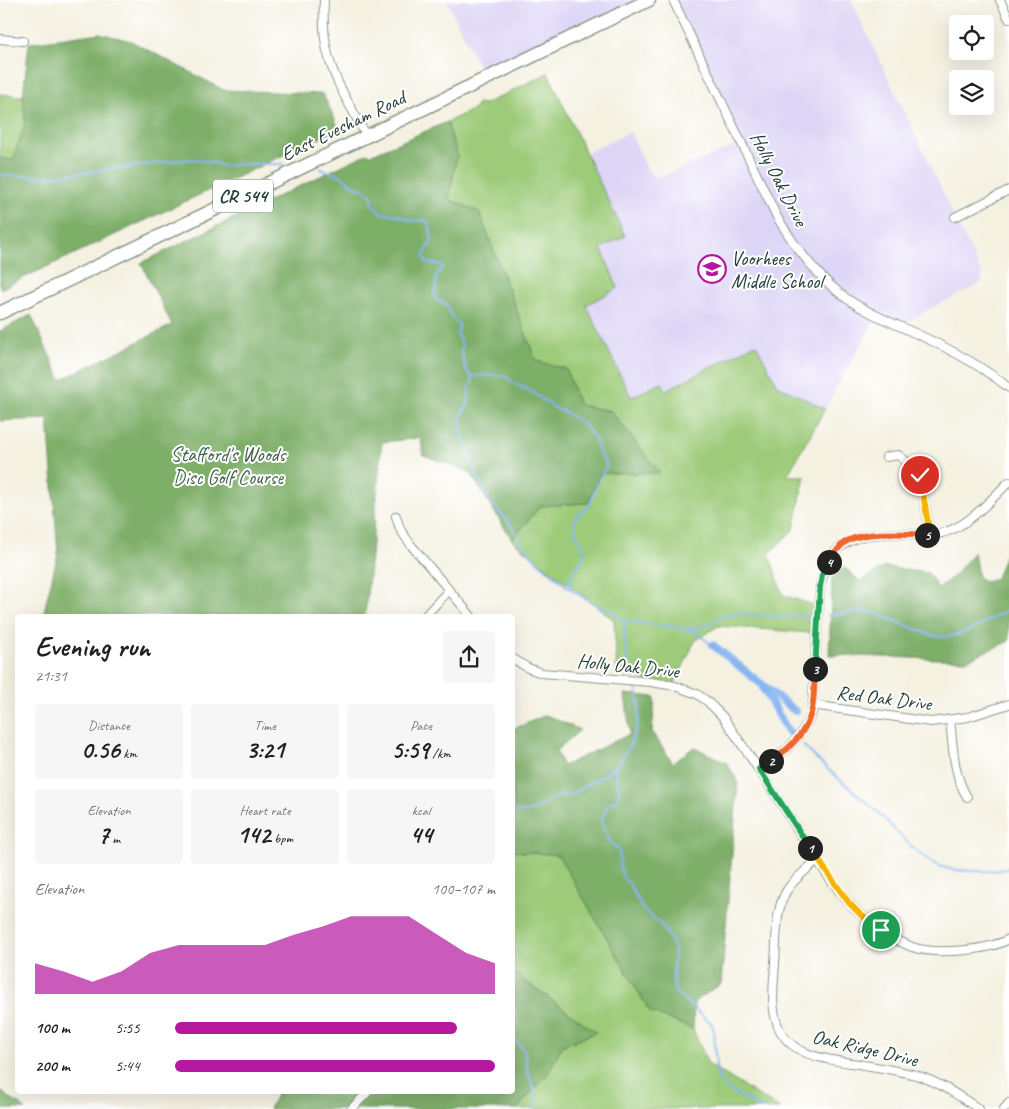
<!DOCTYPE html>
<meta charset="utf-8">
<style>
body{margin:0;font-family:Caveat,sans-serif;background:#f6f6f6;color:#202124;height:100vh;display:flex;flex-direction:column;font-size:19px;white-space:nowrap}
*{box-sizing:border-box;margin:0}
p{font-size:16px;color:#757577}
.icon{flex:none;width:28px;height:28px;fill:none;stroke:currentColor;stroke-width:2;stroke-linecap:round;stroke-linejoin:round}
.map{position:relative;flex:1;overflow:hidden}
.sheet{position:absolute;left:15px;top:614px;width:500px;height:480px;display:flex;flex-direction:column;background:#fff;border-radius:5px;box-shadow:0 5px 20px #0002}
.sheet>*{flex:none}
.tools{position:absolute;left:949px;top:15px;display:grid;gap:10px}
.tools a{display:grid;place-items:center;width:45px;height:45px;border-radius:5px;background:#fff;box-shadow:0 5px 20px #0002;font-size:25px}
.pin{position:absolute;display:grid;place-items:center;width:42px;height:42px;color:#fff;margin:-21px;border:2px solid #fff;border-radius:50%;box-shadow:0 1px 5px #0007}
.km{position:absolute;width:25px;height:25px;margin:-12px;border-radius:50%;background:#222;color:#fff;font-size:14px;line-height:25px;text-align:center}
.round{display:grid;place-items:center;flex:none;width:52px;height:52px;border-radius:5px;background:#f6f6f6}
.head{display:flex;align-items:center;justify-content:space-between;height:85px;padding:0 20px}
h1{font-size:28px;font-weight:700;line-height:38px}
.stats{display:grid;grid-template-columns:repeat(3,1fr);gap:8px;height:85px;padding:5px 20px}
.stats div{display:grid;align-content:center;border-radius:5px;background:#f6f6f6;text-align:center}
.stats b{font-size:25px;font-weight:700}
.stats small{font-size:14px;font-weight:400}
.stats p{font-size:14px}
.chart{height:140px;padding:10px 20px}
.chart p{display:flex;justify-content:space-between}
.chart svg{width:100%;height:90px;margin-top:5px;fill:#b5179e;opacity:.7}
ul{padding:0 20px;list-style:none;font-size:16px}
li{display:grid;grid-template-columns:80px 60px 1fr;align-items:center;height:38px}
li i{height:12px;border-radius:6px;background:#b5179e}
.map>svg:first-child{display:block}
.built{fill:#ddd5f6}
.green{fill:#9dcb79;stroke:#5e8456}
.forest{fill:#7eaf69;stroke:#4e764e}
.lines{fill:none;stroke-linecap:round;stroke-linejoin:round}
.stream{stroke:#86b5f1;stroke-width:2}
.canal{stroke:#86b5f1;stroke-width:8}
.minor-casing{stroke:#8a978a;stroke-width:10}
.primary-casing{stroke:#8a978a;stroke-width:15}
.minor{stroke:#fff;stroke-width:8}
.primary{stroke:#fff;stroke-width:12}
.split-1-casing{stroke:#fff;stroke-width:10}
.split-2-casing{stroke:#fff;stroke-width:10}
.split-3-casing{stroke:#fff;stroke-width:10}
.split-4-casing{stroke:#fff;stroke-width:10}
.split-5-casing{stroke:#fff;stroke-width:10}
.split-6-casing{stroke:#fff;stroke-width:10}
.split-1{stroke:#f5b400;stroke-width:6}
.split-2{stroke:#22a559;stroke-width:6}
.split-3{stroke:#f0652b;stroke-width:6}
.split-4{stroke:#22a559;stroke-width:6}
.split-5{stroke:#f0652b;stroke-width:6}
.split-6{stroke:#f5b400;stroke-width:6}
.labels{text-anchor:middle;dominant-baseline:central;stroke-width:4;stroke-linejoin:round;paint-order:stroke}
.shield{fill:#fff;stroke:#627771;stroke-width:1}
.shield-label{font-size:19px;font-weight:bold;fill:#1f3d34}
.street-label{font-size:20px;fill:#1f3d34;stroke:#fff}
.poi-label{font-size:20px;fill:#1f3d34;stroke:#fff;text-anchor:start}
.park-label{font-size:20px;fill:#3e6045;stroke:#fff}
</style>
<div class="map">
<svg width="1009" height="1109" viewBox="0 0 1009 1109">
<rect width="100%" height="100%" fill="#fff"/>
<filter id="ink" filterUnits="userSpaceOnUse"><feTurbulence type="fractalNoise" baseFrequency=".02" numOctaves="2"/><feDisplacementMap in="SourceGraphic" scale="10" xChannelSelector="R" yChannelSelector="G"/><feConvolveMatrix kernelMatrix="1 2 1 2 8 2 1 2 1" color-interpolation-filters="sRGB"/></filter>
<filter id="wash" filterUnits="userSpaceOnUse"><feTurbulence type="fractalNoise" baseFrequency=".0096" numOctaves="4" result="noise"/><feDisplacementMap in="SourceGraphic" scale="20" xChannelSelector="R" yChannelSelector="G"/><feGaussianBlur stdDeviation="1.12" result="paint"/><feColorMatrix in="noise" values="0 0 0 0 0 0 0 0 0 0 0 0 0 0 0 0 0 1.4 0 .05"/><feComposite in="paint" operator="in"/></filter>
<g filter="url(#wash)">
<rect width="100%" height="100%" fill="#f4f1e1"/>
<!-- built -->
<path class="built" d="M446,0H649L485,79Z
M673,0H851L982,274V280L978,285L937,305L900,326L877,316L825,409L777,385L756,344L665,390L662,383L631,397L586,305L601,248L625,236L586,153L630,132L649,172L652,175L660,177L742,143Z"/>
<!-- green -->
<path class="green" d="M548,73L625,236L601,248L618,288L586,305L631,397L662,383L666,390L756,344L777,385L825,409L787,476H805L794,529L769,554L783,595L813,605L811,633L718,626L695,641L673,687L617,673L614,620L512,540L540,506L588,503L600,473H659L611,411L579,405L566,369L536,361L479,212L449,199L457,155L447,122L476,108L477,103L485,104Z
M0,94L33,97L38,188L0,202Z
M513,851L558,855L650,1012L693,1029L708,1064L780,1109H517L548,1073L562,1046L596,1032L513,972Z"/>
<!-- forest -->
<path class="forest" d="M100,33L131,41L224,90L323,94L339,129L0,289V158L13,160L25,123L23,96L29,43Z
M447,122L457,155L449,199L479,212L536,361L566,369L579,405L611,411L660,473H600L588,503L540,506L512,540L470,472L423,455L421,438L382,442L365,616H43L58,553L48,419L0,421V331L31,315L61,380L172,325L141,263L368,153L370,155Z
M1009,548V641L967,660L829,655L832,578L844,567L860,581L885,567L928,573L938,588L954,576L974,552L978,576L984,582L996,578L1007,549Z
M625,694L655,697L652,732L673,763L694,747L727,763L738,782L721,984L694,1002L693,1029L650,1012L558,855L513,851V729L546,715L580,730L556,751L563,766L630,734Z
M513,972L596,1032L562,1046L548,1073L517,1109H269L278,1091H512Z
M0,1090V1091L26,1109H0Z"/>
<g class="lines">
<!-- stream -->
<path class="stream" d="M321,169L342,176L351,184L368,192L372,197L373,205L381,213L398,215L412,221L423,220L429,223L432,240C429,249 420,253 427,263L441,265L443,267L436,276C437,284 433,293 436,300L446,304L453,319L459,324V328L457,334L462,345L461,351L466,370L471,376L473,381L469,389L468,403L460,418L463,438L480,483L485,493L497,510L508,521L522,544L534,558L570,589L597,606L610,610L624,621L682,628L694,632L713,645
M0,175L49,177L191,159L212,162L223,166L237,164H283
M472,376L493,375L505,376L514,383L532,392L556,409L565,412L584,425L595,439L600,455L606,463V467L600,477L589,506L576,516L574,524L576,533L584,549V554L580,564L571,575L570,589
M828,615L863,612L877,614L934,636C962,641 986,621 1009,609
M624,621L626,650L630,671
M688,629L705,626L721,617L731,615L746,614L779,617L812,616
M803,745C825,769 851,788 874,809C893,826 915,855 937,865C951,872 995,873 1009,868
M615,767C615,779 623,789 616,801L608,804L601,822L611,843L619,850L620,869L624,879L628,882L643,910L659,922L670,938L674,951L673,981L675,992L712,1024C718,1041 711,1072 723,1085C729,1092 754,1104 763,1109
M512,811L526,812L534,810L562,794L571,796C576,793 581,787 587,785C597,779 608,774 616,766C633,747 645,713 636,689
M512,1036L525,1052L527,1070L535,1094L536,1102L534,1109"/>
<!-- canal -->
<path class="canal" d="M713,645L795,711
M763,688L788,731L792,735"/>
</g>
</g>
<g filter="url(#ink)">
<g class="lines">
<defs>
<path id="minor" d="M324,0C323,20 323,39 329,58C336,85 354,111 366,136
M673,0L777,217C795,247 817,277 846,298C867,313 893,323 917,334C950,349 981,365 1009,388
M1000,0L1009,19
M0,39L23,41
M955,217L1009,190
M886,457L898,455L915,468L920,475L930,535
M396,516L400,529L411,545L471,616
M425,616L449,590
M512,658L528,668L542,673L651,682L675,686L697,694L707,701L723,717C750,756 776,795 801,835C818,861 837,893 860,914C874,927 894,940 912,947C935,955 987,951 1009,939
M812,705L931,722L968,717L1009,704
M950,720C953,746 953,774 967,797
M759,769C785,752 799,742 812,713L820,587C830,535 862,533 907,534C919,535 931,536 942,533C968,527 990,500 1009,482
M818,859C809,868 798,876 790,886C774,905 777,939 775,963C774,984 770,1006 778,1026C791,1059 834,1060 864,1065C881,1068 899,1071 916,1075C939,1082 959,1096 979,1109
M351,1109L369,1091
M1004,1109L1009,1103"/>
<path id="primary" d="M0,313L649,0"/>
</defs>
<!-- minor casing -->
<use href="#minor" class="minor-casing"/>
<!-- primary casing -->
<use href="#primary" class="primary-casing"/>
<!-- minor -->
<use href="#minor" class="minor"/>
<!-- primary -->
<use href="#primary" class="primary"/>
</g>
</g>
<g class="lines" filter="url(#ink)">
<defs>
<path id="split-1" d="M810,848L849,903L861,915L881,930"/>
<path id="split-2" d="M771,761L759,769L810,848"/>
<path id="split-3" d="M771,761C788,750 805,734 811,713C815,699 814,683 815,669"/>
<path id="split-4" d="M815,669L820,587L822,575L829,562"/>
<path id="split-5" d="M829,562C834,555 839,545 847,541C867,530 905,534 927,535"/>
<path id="split-6" d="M920,475L930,535H927"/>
</defs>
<!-- split-1 casing -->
<use href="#split-1" class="split-1-casing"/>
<!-- split-2 casing -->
<use href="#split-2" class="split-2-casing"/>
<!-- split-3 casing -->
<use href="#split-3" class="split-3-casing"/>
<!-- split-4 casing -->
<use href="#split-4" class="split-4-casing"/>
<!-- split-5 casing -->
<use href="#split-5" class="split-5-casing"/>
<!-- split-6 casing -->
<use href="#split-6" class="split-6-casing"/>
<!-- split-1 -->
<use href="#split-1" class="split-1"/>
<!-- split-2 -->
<use href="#split-2" class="split-2"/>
<!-- split-3 -->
<use href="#split-3" class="split-3"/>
<!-- split-4 -->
<use href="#split-4" class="split-4"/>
<!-- split-5 -->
<use href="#split-5" class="split-5"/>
<!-- split-6 -->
<use href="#split-6" class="split-6"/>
</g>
<!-- icons -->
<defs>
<symbol id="school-ring" viewBox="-11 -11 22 22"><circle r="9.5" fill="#fff" stroke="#b5179e" stroke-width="1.5"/><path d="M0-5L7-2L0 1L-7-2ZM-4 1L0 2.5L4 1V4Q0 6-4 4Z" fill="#b5179e"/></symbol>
</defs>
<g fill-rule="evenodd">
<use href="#school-ring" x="696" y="253" width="32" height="32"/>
</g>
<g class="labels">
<!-- shield labels -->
<rect class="shield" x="213" y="179.5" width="60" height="33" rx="4"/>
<g class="shield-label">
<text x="243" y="196">CR 544</text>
</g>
<!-- street labels -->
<g class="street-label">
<text transform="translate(343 126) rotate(-26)">East Evesham Road</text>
<text transform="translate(779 179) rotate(63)">Holly Oak Drive</text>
<text transform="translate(628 666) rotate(6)">Holly Oak Drive</text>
<text transform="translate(884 698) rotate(7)">Red Oak Drive</text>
<text transform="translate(865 1048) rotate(13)">Oak Ridge Drive</text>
</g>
<!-- poi labels -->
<g class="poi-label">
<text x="731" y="258">Voorhees<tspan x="731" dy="23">Middle School</tspan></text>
</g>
<!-- park labels -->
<g class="park-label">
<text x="228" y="454">Stafford's Woods<tspan x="228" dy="23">Disc Golf Course</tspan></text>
</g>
</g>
</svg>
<div class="tools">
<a><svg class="icon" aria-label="locate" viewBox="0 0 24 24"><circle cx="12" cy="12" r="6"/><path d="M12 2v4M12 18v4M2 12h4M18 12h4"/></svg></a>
<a><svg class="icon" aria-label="layers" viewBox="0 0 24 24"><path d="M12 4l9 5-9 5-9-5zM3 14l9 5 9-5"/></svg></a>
</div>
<div class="pin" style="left:881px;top:930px;background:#1e9e55"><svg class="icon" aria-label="arrive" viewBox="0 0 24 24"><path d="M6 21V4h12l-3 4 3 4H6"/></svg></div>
<div class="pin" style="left:920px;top:475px;background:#d93025"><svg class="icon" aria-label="check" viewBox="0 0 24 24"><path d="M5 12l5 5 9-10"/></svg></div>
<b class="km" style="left:810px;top:848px">1</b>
<b class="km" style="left:771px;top:761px">2</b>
<b class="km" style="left:815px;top:669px">3</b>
<b class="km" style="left:829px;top:562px">4</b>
<b class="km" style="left:927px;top:535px">5</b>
<section class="sheet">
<div class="head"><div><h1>Evening run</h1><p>21:31</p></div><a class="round"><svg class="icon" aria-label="share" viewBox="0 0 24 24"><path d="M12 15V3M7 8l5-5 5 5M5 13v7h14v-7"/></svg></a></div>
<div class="stats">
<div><p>Distance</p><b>0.56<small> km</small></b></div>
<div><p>Time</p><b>3:21</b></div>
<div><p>Pace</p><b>5:59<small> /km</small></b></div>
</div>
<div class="stats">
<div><p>Elevation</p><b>7<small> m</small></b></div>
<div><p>Heart rate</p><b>142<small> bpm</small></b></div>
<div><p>kcal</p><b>44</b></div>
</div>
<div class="chart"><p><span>Elevation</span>100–107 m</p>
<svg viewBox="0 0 160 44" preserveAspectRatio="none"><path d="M0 44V29L10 33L20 38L30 33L40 24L50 20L60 20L70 20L80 20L90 15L100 11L110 6L120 6L130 6L140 15L150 24L160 29V44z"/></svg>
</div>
<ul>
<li><b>100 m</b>5:55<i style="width:88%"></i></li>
<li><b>200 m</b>5:44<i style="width:100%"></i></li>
</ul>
</section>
</div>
